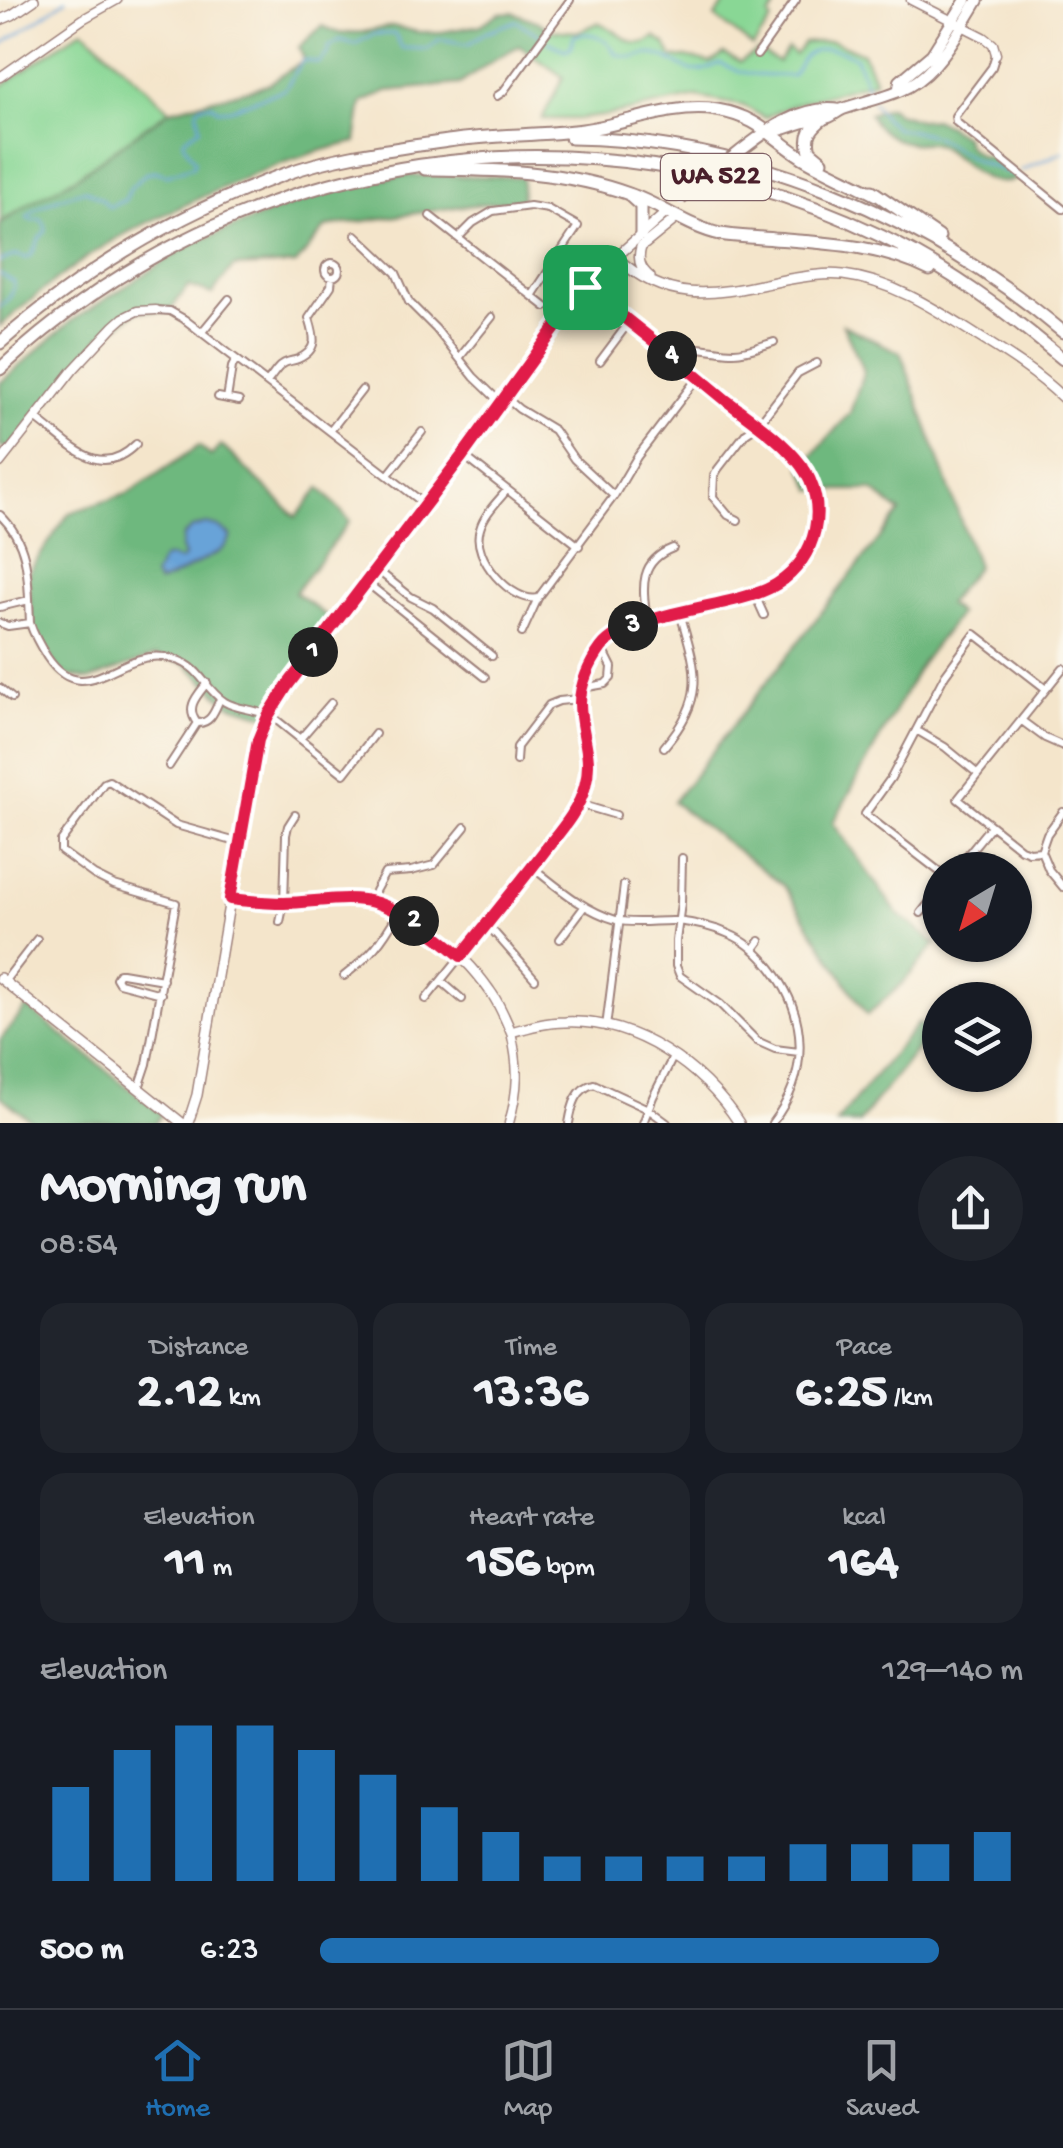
<!DOCTYPE html>
<meta charset="utf-8">
<style>
body{margin:0;font-family:"Gochi Hand",sans-serif;background:#20242c;color:#f1f3f6;height:100vh;display:flex;flex-direction:column;font-size:38px;white-space:nowrap}
*{box-sizing:border-box;margin:0}
p{font-size:32px;color:#9ea1a6}
.icon{flex:none;width:55px;height:55px;fill:none;stroke:currentColor;stroke-width:2;stroke-linecap:round;stroke-linejoin:round}
.map{position:relative;height:1123px;overflow:hidden}
.details{display:flex;flex-direction:column;background:#171b24;flex:1}
.details>*{flex:none}
.needle{width:65px;rotate:218deg}
.buttons{position:absolute;left:922px;top:852px;display:grid;gap:20px}
.buttons a{display:grid;place-items:center;width:110px;height:110px;border-radius:50%;background:#171b24;box-shadow:0 2px 8px #0004;font-size:50px}
.pin{position:absolute;display:grid;place-items:center;width:85px;height:85px;color:#fff;margin:-42px;border-radius:20px;box-shadow:0 5px 15px #0006}
.km{position:absolute;width:50px;height:50px;margin:-25px;border-radius:50%;background:#222;color:#fff;font-size:28px;line-height:50px;text-align:center}
.round{display:grid;place-items:center;flex:none;width:105px;height:105px;border-radius:52px;background:#20242c}
.headline{display:flex;align-items:center;justify-content:space-between;height:170px;padding:0 40px}
h1{font-size:55px;font-weight:700;line-height:75px}
.stats{display:grid;grid-template-columns:repeat(3,1fr);gap:15px;height:170px;padding:10px 40px}
.stats div{display:grid;align-content:center;border-radius:25px;background:#20242c;text-align:center}
.stats b{font-size:50px;font-weight:700}
.stats small{font-size:28px;font-weight:400}
.stats p{font-size:28px}
.chart{height:280px;padding:20px 40px}
.chart p{display:flex;justify-content:space-between}
.chart svg{width:100%;height:180px;margin-top:10px;stroke:#1f6fb2;stroke-width:6}
ul{padding:0 40px;list-style:none;font-size:32px}
li{display:grid;grid-template-columns:160px 120px 1fr;align-items:center;height:75px}
li i{height:25px;border-radius:12px;background:#1f6fb2}
.menu{display:flex;justify-content:space-around;align-items:center;height:140px;border-top:2px solid #363941;background:#171b24;font-size:28px;color:#9ea1a6}
.menu a{display:grid;justify-items:center;gap:5px}
.menu .active{color:#1f6fb2}
.map>svg:first-child{display:block}
.green{fill:#89d795;stroke:#6a7b60;stroke-width:2.5}
.forest{fill:#6eb87e;stroke:#5c6c54;stroke-width:2.5}
.water{fill:#67a3d8;stroke:#586182;stroke-width:2.5}
.lines{fill:none;stroke-linecap:round;stroke-linejoin:round}
.stream{stroke:#67a3d8;stroke-width:2.5}
.minor-casing{stroke:#9f827b;stroke-width:10}
.tertiary-casing{stroke:#9f827b;stroke-width:11}
.secondary-casing{stroke:#9f827b;stroke-width:12}
.primary-casing{stroke:#9f827b;stroke-width:14}
.motorway-casing{stroke:#9f827b;stroke-width:15}
.minor{stroke:#fff;stroke-width:6}
.tertiary{stroke:#fff;stroke-width:8}
.secondary{stroke:#fff;stroke-width:9}
.primary{stroke:#fff;stroke-width:10}
.motorway{stroke:#fff;stroke-width:11}
.primary-bridge-casing{stroke:#9f827b;stroke-width:14;stroke-linecap:butt}
.primary-bridge{stroke:#fff;stroke-width:10}
.route-casing{stroke:#fff;stroke-width:20}
.route{stroke:#e11d48;stroke-width:12}
.labels{text-anchor:middle;dominant-baseline:central;stroke-width:8;stroke-linejoin:round;paint-order:stroke}
.shield{fill:#fbf7ec;stroke:#7f6065;stroke-width:2.5}
.shield-label{font-size:28px;font-weight:bold;fill:#4a1f2b}
</style>
<div class="map">
<svg width="1063" height="1123" viewBox="0 0 1063 1123">
<rect width="100%" height="100%" fill="#fbf7ec"/>
<filter id="ink" filterUnits="userSpaceOnUse"><feTurbulence type="fractalNoise" baseFrequency=".01" numOctaves="2"/><feDisplacementMap in="SourceGraphic" scale="20" xChannelSelector="R" yChannelSelector="G"/><feConvolveMatrix kernelMatrix="1 2 1 2 8 2 1 2 1" color-interpolation-filters="sRGB"/></filter>
<filter id="wash" filterUnits="userSpaceOnUse"><feTurbulence type="fractalNoise" baseFrequency=".0048" numOctaves="4" result="noise"/><feDisplacementMap in="SourceGraphic" scale="40" xChannelSelector="R" yChannelSelector="G"/><feGaussianBlur stdDeviation="2.25" result="paint"/><feColorMatrix in="noise" values="0 0 0 0 0 0 0 0 0 0 0 0 0 0 0 0 0 1.4 0 .05"/><feComposite in="paint" operator="in"/></filter>
<g filter="url(#wash)">
<rect width="100%" height="100%" fill="#f4e5cb"/>
<!-- green -->
<path class="green" d="M728,0H764L776,6L769,17L772,20L753,47L715,17Z
M598,23C620,28 630,55 655,37L665,44L673,58L686,57L710,63L724,54L740,62L759,51L778,62L788,49L795,55L804,43L832,41L863,53L875,81C838,93 799,99 765,118L744,106L697,97L609,115L580,119H542L563,77L531,54L549,30L577,32Z
M83,29L170,110L75,178L30,203L1,222L0,87Z"/>
<!-- forest -->
<path class="forest" d="M512,12L539,22L549,30L531,54L519,46L495,59L460,84L387,91L362,103L356,142C298,154 245,177 191,202C162,216 130,229 103,247C66,270 33,298 0,326V224L30,203L75,178L170,110L252,89L270,83L304,60L299,47L322,26L340,33L363,32L392,26L418,32H441L481,25L499,13Z
M889,107L897,113L919,120L934,119L948,126L964,136L968,146L979,155L991,157L1016,175L1017,179C983,193 961,155 935,144C928,141 919,144 911,143C891,141 878,131 869,114Z
M405,175L522,177V200L456,207L326,227L296,264L233,267L212,294L188,286L170,311H137L94,345L9,451L6,447H0V383L70,322L193,243L335,188Z
M843,325L901,353L977,566L947,604L959,614L922,662L833,823L897,913L936,944L902,984L867,1015L784,886L673,802L900,512L872,490H813L802,467L850,413L864,371Z
M221,445L296,517L320,488L350,521L295,592L335,623L268,716L228,704L185,663L155,656L89,680L61,674L33,633L28,573L69,513L127,494L199,446L211,456Z
M27,1007L162,1114L155,1123H34L0,1096V1040Z
M918,1023L930,1032L859,1123H836Z"/>
<!-- water -->
<path class="water" d="M206,524L218,527L231,536C223,554 213,554 198,563C184,571 173,578 158,583L154,576L162,559L169,557L180,561L184,557L181,548L183,536L192,528Z"/>
<g class="lines">
<!-- stream -->
<path class="stream" d="M548,42L565,50L570,48L574,36C594,30 605,38 616,54C621,55 627,57 632,57C642,57 647,52 657,55C682,61 688,82 720,63C744,76 765,76 792,76C799,69 799,61 806,55C820,44 842,49 856,58L870,95
M0,46L66,0
M873,102L884,118L896,128L933,135L976,161L1012,174
M1022,170L1063,152
M0,261L17,255L26,258L31,256L40,237L46,231L45,225L41,219L31,220L27,217C40,203 66,195 86,190L102,199L109,207L125,200L131,187L145,174L154,171L167,175L193,166L195,161L184,144V139L200,128L197,109L202,105H213L218,110L230,109L285,89L303,60L319,63L328,53V48L339,40L355,44L374,34H395L402,48L427,49L440,39L468,44L486,32L516,21L539,35
M0,274L14,282C14,294 9,299 0,307"/>
</g>
</g>
<g filter="url(#ink)">
<g class="lines">
<defs>
<path id="minor" d="M996,54L992,67L955,116L956,122L1063,209
M757,55L796,0
M497,96L503,92L570,0
M430,216L546,307
M356,235L396,273L409,302L436,329L474,377L501,403
M458,238L473,223L493,211L530,206L548,209L578,226L532,296
M325 270a7 7 0 1 1 14 0a7 7 0 1 1-14 0Z
M156,310L170,311L184,319L426,505
M201,333L229,299
M670,354C691,341 711,352 734,352C747,352 761,346 774,342
M460,357L492,317
M600,361L630,321
M267,382C272,377 277,367 283,364C287,361 293,361 298,359C320,349 314,335 309,318L331,286L332,277
M218,397L239,401
M505,397L519,409L554,430L574,459L614,496
M227,399L232,367L236,359
M35,418C68,441 98,483 136,444
M331,430L362,390
M463,455L579,546
M388,475L422,432
M507,490C498,501 484,514 480,529C470,557 513,604 538,598
M0,515C31,544 28,583 30,623C34,636 40,646 47,657C84,712 118,650 164,657C203,663 200,686 225,702C238,710 254,708 268,716
M738,520L728,515L713,497L714,476L718,469L746,433L758,425L798,373L817,363
M376,569L411,597L433,608L492,656
M366,582L485,677
M755,595L764,615
M0,607L29,600
M647,621C643,590 637,562 673,548
M0,623L8,626L30,623
M522,633L538,598L614,496L637,457L698,377
M0,688L12,698
M582,688L605,684L611,678L612,667L602,647
M269,714L344,774L375,734
M1022,721L1045,738L1063,746
M197,723C185,707 197,696 207,683
M916,730L945,747L978,774
M300,739L331,703
M664,747C707,696 697,671 680,613
M516,761L517,747L549,705L559,701L579,699
M169,766L197,723C211,724 215,710 220,699
M579,804L616,815
M1041,851L1029,852L1021,849L958,799L1063,668
M1041,851L1047,834L1063,812
M1041,851L1049,870L1063,887
M682,858L681,903L676,941V966L680,976L720,1004L757,1041L775,1049L799,1052
M532,867C559,888 583,910 616,920C635,925 658,920 677,921C694,923 714,927 729,934C746,941 760,954 771,968C808,1015 810,1075 772,1123
M955,870L991,826
M940,872L865,814L891,778L945,675L975,634L1046,689
M375,903V891L385,873L411,871L434,865L465,827
M921,913L940,889
M280,922L284,903L286,835L288,826L295,815
M487,924L535,979
M560,939L584,907
M754,949L760,941
M344,976C371,955 381,943 398,913
M441,981L462,999
M4,982L37,939
M161,994L119,983L116,978L119,973H122L163,980
M426,999C458,960 489,920 521,881C542,854 575,820 585,788C599,740 565,711 592,662C597,654 602,644 610,637C622,626 643,622 659,618C713,605 800,599 815,532C821,504 811,477 792,455L630,321L554,265
M606,1027L624,885
M139,1088L147,1064L176,903L114,885L94,875L61,851V841L104,783L109,781L176,825L240,843
M569,1123C572,1106 576,1088 594,1084L648,1109L667,1123
M643,1123L653,1097L673,1057"/>
<path id="tertiary" d="M911,0L984,37L993,44L996,54
M0,77L83,19L117,0
M0,463L73,370L114,326L123,318L137,311L156,310
M230,899L258,740L269,714L287,686L463,455L585,287L616,257
M509,1123C519,1088 519,1067 511,1032"/>
<path id="secondary" d="M0,20L12,15L34,0
M668,211L616,257C673,310 722,292 790,279C807,276 825,273 843,275C893,281 935,309 976,335C1007,354 1037,373 1063,398
M650,277C640,269 637,260 641,247L678,217
M0,978L182,1123
M188,1123L197,1095L230,899C248,901 266,903 284,903C306,903 330,898 353,900C404,902 462,950 490,991C499,1003 505,1018 511,1032C529,1027 547,1022 565,1022C635,1019 703,1067 739,1123"/>
<path id="primary" d="M899,88L900,81L932,54L966,0
M768,132C780,131 787,128 798,124C808,120 819,120 829,117C834,115 838,111 843,109C865,101 889,97 909,86C940,69 960,29 978,0
M733,157C763,133 800,103 841,110"/>
<path id="motorway" d="M571,138C749,140 928,218 1063,332
M822,161L810,151C805,135 812,127 824,118
M425,169C495,170 563,170 629,194C661,205 688,227 720,234C738,237 756,237 774,239C828,243 880,245 930,270
M872,191L939,237
M631,197L641,206V235
M0,343C83,270 181,212 285,174C336,155 394,149 448,141C492,134 538,136 583,130C627,124 673,103 717,110C758,117 770,136 802,157C825,171 852,182 876,195
M0,369C240,145 587,94 881,236C948,268 1007,312 1063,359"/>
</defs>
<!-- minor casing -->
<use href="#minor" class="minor-casing"/>
<!-- tertiary casing -->
<use href="#tertiary" class="tertiary-casing"/>
<!-- secondary casing -->
<use href="#secondary" class="secondary-casing"/>
<!-- primary casing -->
<use href="#primary" class="primary-casing"/>
<!-- motorway casing -->
<use href="#motorway" class="motorway-casing"/>
<!-- minor -->
<use href="#minor" class="minor"/>
<!-- tertiary -->
<use href="#tertiary" class="tertiary"/>
<!-- secondary -->
<use href="#secondary" class="secondary"/>
<!-- primary -->
<use href="#primary" class="primary"/>
<!-- motorway -->
<use href="#motorway" class="motorway"/>
<defs>
<path id="primary-bridge" d="M681,199L733,157"/>
</defs>
<!-- primary-bridge casing -->
<use href="#primary-bridge" class="primary-bridge-casing"/>
<!-- primary-bridge -->
<use href="#primary-bridge" class="primary-bridge"/>
</g>
</g>
<g class="lines" filter="url(#ink)">
<defs>
<path id="route" d="M585,287C633,324 680,362 727,401C752,420 782,440 801,465C830,504 817,559 777,584C764,592 749,596 734,600C699,609 622,619 601,648C590,663 580,684 580,703C580,733 594,755 585,786C579,810 561,830 546,849C518,886 489,921 461,956C436,934 409,914 377,903C348,894 314,903 284,903C266,903 248,901 230,899L258,740L268,716L287,686L463,455Z"/>
</defs>
<!-- route casing -->
<use href="#route" class="route-casing"/>
<!-- route -->
<use href="#route" class="route"/>
</g>
<g class="labels">
<!-- shield labels -->
<rect class="shield" x="661" y="154" width="110" height="46" rx="8"/>
<g class="shield-label">
<text x="716" y="177">WA 522</text>
</g>
</g>
</svg>
<div class="buttons">
<a><svg class="needle" viewBox="-14 -14 28 28"><path d="M0-13l5 13h-10z" fill="#e53935"/><path d="M0 13l5-13h-10z" fill="#9ea1a6"/></svg></a>
<a><svg class="icon" aria-label="layers" viewBox="0 0 24 24"><path d="M12 4l9 5-9 5-9-5zM3 14l9 5 9-5"/></svg></a>
</div>
<div class="pin" style="left:585px;top:287px;background:#1e9e55"><svg class="icon" aria-label="arrive" viewBox="0 0 24 24"><path d="M6 21V4h12l-3 4 3 4H6"/></svg></div>
<b class="km" style="left:313px;top:652px">1</b>
<b class="km" style="left:414px;top:921px">2</b>
<b class="km" style="left:633px;top:626px">3</b>
<b class="km" style="left:672px;top:356px">4</b>
</div>
<section class="details">
<div class="headline"><div><h1>Morning run</h1><p>08:54</p></div><a class="round"><svg class="icon" aria-label="share" viewBox="0 0 24 24"><path d="M12 15V3M7 8l5-5 5 5M5 13v7h14v-7"/></svg></a></div>
<div class="stats">
<div><p>Distance</p><b>2.12<small> km</small></b></div>
<div><p>Time</p><b>13:36</b></div>
<div><p>Pace</p><b>6:25<small> /km</small></b></div>
</div>
<div class="stats">
<div><p>Elevation</p><b>11<small> m</small></b></div>
<div><p>Heart rate</p><b>156<small> bpm</small></b></div>
<div><p>kcal</p><b>164</b></div>
</div>
<div class="chart"><p><span>Elevation</span>129–140 m</p>
<svg viewBox="0 0 160 44" preserveAspectRatio="none"><path d="M5 44V21M15 44V12M25 44V6M35 44V6M45 44V12M55 44V18M65 44V26M75 44V32M85 44V38M95 44V38M105 44V38M115 44V38M125 44V35M135 44V35M145 44V35M155 44V32"/></svg>
</div>
<ul>
<li><b>500 m</b>6:23<i style="width:88%"></i></li>
</ul>
</section>
<nav class="menu">
<a class="active"><svg class="icon" aria-label="home" viewBox="0 0 24 24"><path d="M3 11l9-7 9 7M6 9v11h12V9"/></svg>Home</a>
<a><svg class="icon" aria-label="map" viewBox="0 0 24 24"><path d="M3 6l6-2 6 2 6-2v14l-6 2-6-2-6 2zM9 4v14M15 6v14"/></svg>Map</a>
<a><svg class="icon" aria-label="saved" viewBox="0 0 24 24"><path d="M7 4h10v16l-5-4-5 4z"/></svg>Saved</a>
</nav>
